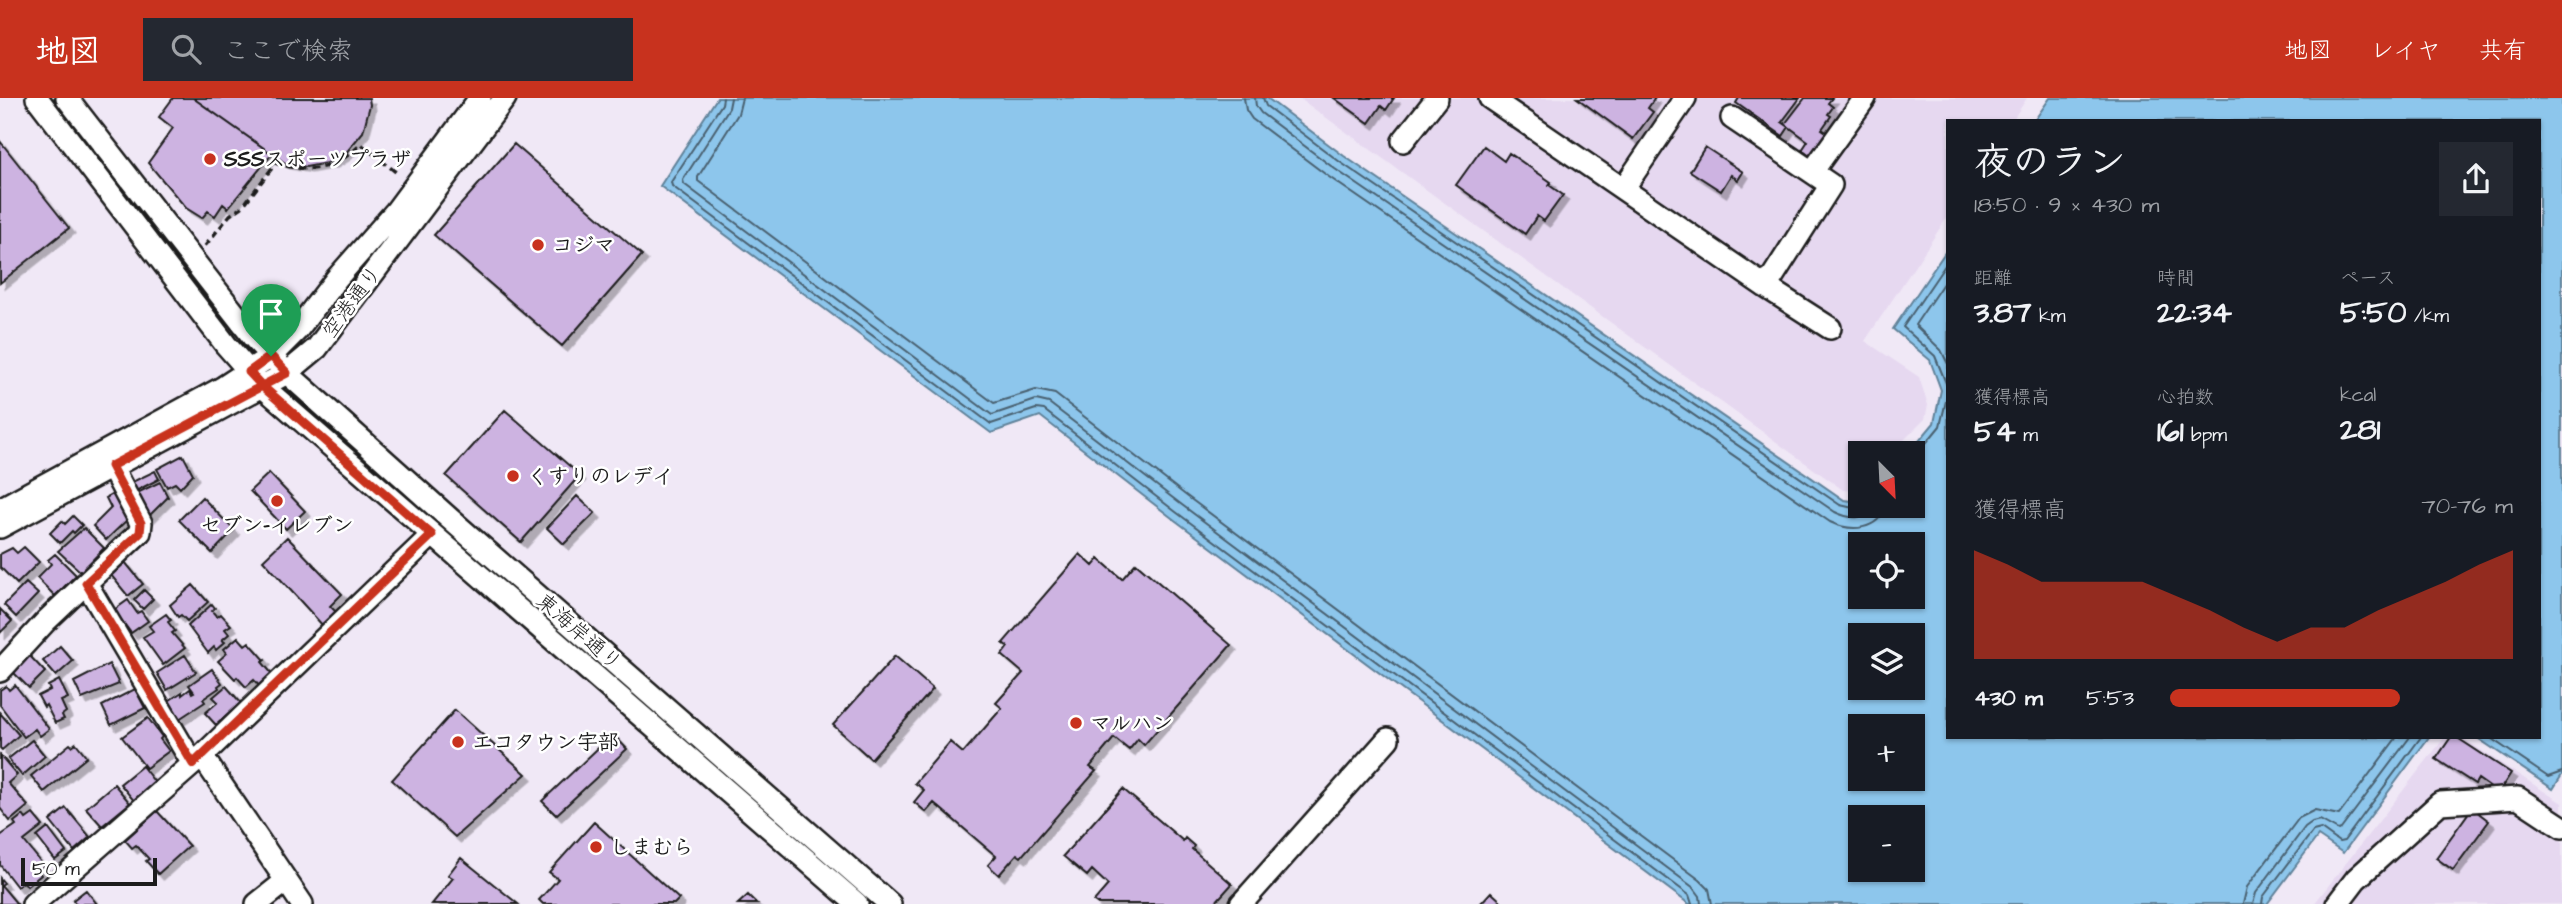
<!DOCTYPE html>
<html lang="ja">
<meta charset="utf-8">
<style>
body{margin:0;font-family:"Architects Daughter","Klee One",sans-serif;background:#242831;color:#f1f3f6;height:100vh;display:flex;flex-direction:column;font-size:26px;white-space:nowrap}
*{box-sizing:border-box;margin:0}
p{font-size:23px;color:#9ea1a6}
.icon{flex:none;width:38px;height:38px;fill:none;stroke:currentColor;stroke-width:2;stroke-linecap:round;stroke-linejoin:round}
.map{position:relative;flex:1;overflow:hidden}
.sheet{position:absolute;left:1946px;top:21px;width:595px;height:620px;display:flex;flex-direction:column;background:#171b24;border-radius:0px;box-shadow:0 2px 5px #0004}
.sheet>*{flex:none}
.needle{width:46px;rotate:156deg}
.buttons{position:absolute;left:1848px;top:343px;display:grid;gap:14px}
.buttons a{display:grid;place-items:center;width:77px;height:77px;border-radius:0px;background:#171b24;box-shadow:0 2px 5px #0004;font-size:35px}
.scale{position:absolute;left:21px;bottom:18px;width:136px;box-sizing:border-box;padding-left:7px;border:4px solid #1c1c1c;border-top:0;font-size:19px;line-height:24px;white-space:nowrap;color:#1c1c1c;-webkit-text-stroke:5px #fff;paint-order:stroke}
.pin{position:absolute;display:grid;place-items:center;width:60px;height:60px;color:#fff;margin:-72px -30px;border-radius:50% 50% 50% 0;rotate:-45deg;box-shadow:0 0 7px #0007}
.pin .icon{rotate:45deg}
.round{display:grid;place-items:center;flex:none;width:74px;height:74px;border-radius:0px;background:#242831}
.summary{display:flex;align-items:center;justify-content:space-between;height:119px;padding:0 28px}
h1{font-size:38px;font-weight:800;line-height:52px}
.figures{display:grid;grid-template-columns:repeat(3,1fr);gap:10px;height:119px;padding:7px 28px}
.figures div{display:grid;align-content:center}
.figures b{font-size:30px;font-weight:800}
.figures small{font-size:19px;font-weight:400}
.figures p{font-size:19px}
.chart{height:196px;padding:14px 28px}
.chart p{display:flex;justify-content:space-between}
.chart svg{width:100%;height:126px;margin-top:7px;fill:#c8321e;opacity:.7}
ul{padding:0 28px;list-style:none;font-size:23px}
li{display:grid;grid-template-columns:112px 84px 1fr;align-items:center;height:52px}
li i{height:18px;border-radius:9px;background:#c8321e}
header{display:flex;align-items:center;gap:42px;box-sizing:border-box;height:98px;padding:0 35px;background:#c8321e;color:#fff}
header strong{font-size:33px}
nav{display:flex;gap:38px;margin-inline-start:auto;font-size:24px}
.search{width:490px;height:63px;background:#242831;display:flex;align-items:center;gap:18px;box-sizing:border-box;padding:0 24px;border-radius:0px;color:#9ea1a6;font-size:26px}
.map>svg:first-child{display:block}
.built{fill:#e6d8f0}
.green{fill:#a6dca0;stroke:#617c5e;stroke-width:2}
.water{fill:#8dc6ec;stroke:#608299;stroke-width:2;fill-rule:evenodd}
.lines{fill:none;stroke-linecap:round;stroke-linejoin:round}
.shore{stroke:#49606f;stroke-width:2}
.building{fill:#cdb3e1;stroke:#1c1c1c;stroke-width:2;filter:url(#shadow)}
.minor-casing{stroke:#1c1c1c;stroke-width:26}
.path{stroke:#1c1c1c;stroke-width:3.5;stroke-dasharray:7 5;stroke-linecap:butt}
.minor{stroke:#fff;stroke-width:21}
.route-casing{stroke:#fff;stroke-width:14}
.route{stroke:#c8321e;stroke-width:9}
.poi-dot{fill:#c8321e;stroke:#fff;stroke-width:2.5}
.labels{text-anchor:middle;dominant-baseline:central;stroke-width:5;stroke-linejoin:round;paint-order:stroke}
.poi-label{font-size:21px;font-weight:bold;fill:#1c1c1c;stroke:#fff;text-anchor:start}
.street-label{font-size:21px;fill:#1c1c1c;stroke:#fff}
</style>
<header>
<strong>地図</strong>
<div class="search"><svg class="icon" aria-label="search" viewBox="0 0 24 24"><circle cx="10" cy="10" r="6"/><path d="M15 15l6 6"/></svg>ここで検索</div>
<nav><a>地図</a><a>レイヤ</a><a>共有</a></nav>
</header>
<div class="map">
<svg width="2562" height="806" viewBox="0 0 2562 806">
<defs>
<filter id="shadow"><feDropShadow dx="5.5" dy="5.5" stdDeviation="0" flood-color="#0004"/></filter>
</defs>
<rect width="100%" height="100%" fill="#f0e8f6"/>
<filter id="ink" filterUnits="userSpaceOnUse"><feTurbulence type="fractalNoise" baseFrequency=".0143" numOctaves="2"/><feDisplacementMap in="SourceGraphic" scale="14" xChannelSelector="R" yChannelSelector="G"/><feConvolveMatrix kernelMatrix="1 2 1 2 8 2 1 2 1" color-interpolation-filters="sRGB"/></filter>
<g filter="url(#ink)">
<!-- built -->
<path class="built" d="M1299,0H2027L2012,23H1948V118L1865,243L1919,279L1928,307L1925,321L1891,355H1860V390L1857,393L1843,392Z
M2445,639H2461L2562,705V806H2314Z"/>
<!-- green -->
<path class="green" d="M46,0H54L146,120L141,123Z"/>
<!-- water -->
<path class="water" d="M717,0H1267L1344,58L1844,402L1860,404V408H1913V355H1909L1934,325L1941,292L1930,262L1893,231L1948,150V639H2429L2343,755L2318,738L2267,806H1689L1172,420L1040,318L991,335L660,88ZM1860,446H1913V499H1860ZM1860,537H1913V590H1860ZM1860,628H1913V681H1860ZM1860,719H1913V772H1860Z
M2050,0H2562V677L2553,691L2476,639H2539V23H2034Z"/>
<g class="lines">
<!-- shore -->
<path class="shore" d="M723,0L722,6L671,84L672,88L991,326L1036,311L1044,312L1176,414L1689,797L1692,806
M731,0L729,10L683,82L684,86L992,317L1036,302L1049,305L1182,407L1694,790L1700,798L1701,806
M742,0L738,16L698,79V83L994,305L1036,292L1055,296L1188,399L1700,782L1709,791L1712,806
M1244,0L1246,12L1252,21L1329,79L1830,424C1851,434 1878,433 1886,408
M1255,0L1256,8L1261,15L1335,71L1835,414C1849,421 1866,423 1875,408
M1263,0L1266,8L1340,64L1840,407L1858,411L1865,408
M1948,163L1903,229L1935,258L1948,290
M1948,178L1915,227L1941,252L1948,266
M1913,361L1940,328L1948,295
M2489,639L2548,679L2562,674
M2243,806L2247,789L2299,720L2315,712L2339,717L2397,639
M2253,806L2256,795L2305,729L2312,724L2320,722L2338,732L2341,731L2410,639
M2262,806L2263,799L2313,733L2321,731L2339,744L2344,743L2421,639"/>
</g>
<!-- building -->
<path class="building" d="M173,0H193L272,56L228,110L223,106L215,118L208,113L202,120L186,110L148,65L173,30L159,19Z
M193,0H369L370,7L363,34L345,56L332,64L306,69L285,65Z
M1334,0H1394L1386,12L1381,8L1369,25Z
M1577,0H1655L1648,10L1653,14L1633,41Z
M1739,0H1800L1782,24L1789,29L1783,38L1736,5Z
M1805,0H1832L1828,5L1833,9L1828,16L1831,18L1822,31L1829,36L1811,59L1802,52L1808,43L1785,26Z
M0,43L69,130L0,185Z
M514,46L642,157L562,248L434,137Z
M1484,48L1504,63L1509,55L1551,84L1549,87L1563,97L1544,123L1537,118L1525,136L1456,87Z
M1705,49L1743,74L1738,82L1731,77L1721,93L1690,73Z
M505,312L580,377L521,444L446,378Z
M183,357L193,376L180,390L175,385L167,389L157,371Z
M155,373L159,381L134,394L130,385Z
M269,375L305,413L286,431L250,393Z
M160,384L168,399L147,420L135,396Z
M115,395L124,414L123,415L128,421L106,442L93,428L111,410L106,400Z
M577,398L595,415L564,446L547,430Z
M202,399L234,432L212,455L179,422Z
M73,418L82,427L74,435L72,433L60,445L50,435L62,423L65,426Z
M84,430L104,450L81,474L58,453Z
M287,439L342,496L330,508L338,516L324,529L263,462Z
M24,449L39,464L17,486L0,469V456L12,450L17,455Z
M55,456L76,477L55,498L37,480L51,466L48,462Z
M1080,456L1093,468L1099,461L1122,481L1136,465L1231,547L1144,647L1138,641L1129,652L1114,640L1090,669L1096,673L1021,759L1017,756L999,777L988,767L996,758L934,705L926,714L914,704L924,692L915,685L950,644L963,655L1002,610L996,605L1023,575L1002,557L1008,549L1003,545Z
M125,464L143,486L128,498L110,476Z
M26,485L38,496L16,519L4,507Z
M193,487L208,504L187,523L181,517L178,519L170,507Z
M144,492L153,501L143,511L134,502Z
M128,502L137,515L141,513L148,523L131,535L114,512Z
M212,506L215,510L212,513L217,519L221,516L231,527L225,531L229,536L222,542L225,544L216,552L214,549L208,555L188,528Z
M0,511L12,523L0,535Z
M166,516L171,522L168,524L175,533L172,535L185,550L163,567L143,539L153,533L149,528Z
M238,539L245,547L249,544L265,562L262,564L273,577L260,589L254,582L246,589L237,579L235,581L218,563L227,555L224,551Z
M60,548L73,563L56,578L43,563Z
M28,556L45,574L29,590L11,572Z
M185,557L196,574L167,592L157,575Z
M895,558L933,591L871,661L833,627Z
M109,566L119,586L82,601L74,584Z
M212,571L222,585L218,588L219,590L203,601L205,604L179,621L167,604L182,594V597L190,591L192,595L194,594L189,587Z
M59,582L68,600L61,603L66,614L62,617L64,621L55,625L46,607L44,609L38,598L50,592L48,588Z
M15,587L49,631L40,638L35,631L24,639L0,607V592L6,588L9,592Z
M226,588L241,605L216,627L205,615L218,604L213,599Z
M135,591L145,610L111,627L102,608Z
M455,612L526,676L455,739L392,682Z
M0,615L19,637L2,652L0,650Z
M148,620L162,639L160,641L169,653L146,670L122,639Z
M613,636L627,651L556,717L542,703Z
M2451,639H2456L2511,675L2498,695L2478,681L2475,686L2436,661Z
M32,642L45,658L22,678L8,661Z
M76,645L87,659L44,694L31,678L70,646L72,648Z
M0,657L17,677L8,685L28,708L10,723L0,710Z
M142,668L156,686L135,704L120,686Z
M114,686L130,705L102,728L86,710Z
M1123,691L1183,743L1185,740L1194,748L1192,751L1232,786L1214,806H1098L1094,803L1108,787L1092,772L1087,778L1063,758Z
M66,710L90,739L74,753L50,723Z
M2472,710L2489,723L2453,772L2436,760Z
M157,713L189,748L158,776L146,763L149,761L136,747L132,750L125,742Z
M33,716L43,728L24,743L44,768L38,772L41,777L27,788L24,784L17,789L0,767V738L16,727L14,724L23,717L26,721Z
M594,724L679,801L674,806H543L539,802L558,781L549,774Z
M48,730L66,754L55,762L37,739Z
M461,760L518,806H432L453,780L448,777Z
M0,780L4,785L1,787L17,806H0Z
M86,792L97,806H76L73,802Z
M1491,794L1504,806H1480Z
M748,797L757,806H738Z"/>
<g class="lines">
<defs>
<path id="minor" d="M37,0L226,247L262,288L857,806
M67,0L253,239L287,275L450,421L890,806
M1490,0L1766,189L1830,230
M1732,20L1831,87L1766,189
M1403,43L1437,0
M1812,74L1865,0
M1623,91L1685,0
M0,411L222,290L271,258L297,232L337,180L396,113L480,0
M0,429L287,275L317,250L505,0
M86,485L193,666
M0,573L46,523L140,434L141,425L111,368
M202,658L302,806
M33,806L202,658L432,437
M257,806L286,783
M1241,806L1388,641
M2337,806L2356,781L2440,705L2518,700L2562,729"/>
</defs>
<!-- minor casing -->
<use href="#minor" class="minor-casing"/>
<!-- path -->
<path class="path" d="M205,148L230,117L242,109L276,65C309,77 336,71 361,46L397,75"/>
<!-- minor -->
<use href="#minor" class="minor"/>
</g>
</g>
<g class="lines" filter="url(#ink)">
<defs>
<path id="route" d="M271,258L249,274L262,288L111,368L141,425L140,435L86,485L193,666L432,437L262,288L287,275L271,258"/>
</defs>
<!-- route casing -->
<use href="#route" class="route-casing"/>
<!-- route -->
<use href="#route" class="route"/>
</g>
<!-- markers -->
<g class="poi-dot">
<circle cx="210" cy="61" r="7"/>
<circle cx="538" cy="147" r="7"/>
<circle cx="513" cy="378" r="7"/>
<circle cx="277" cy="403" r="7"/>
<circle cx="1076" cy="625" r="7"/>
<circle cx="458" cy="644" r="7"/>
<circle cx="596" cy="749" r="7"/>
</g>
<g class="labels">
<!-- poi labels -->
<g class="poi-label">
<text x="224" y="61">SSSスポーツプラザ</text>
<text x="552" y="147">コジマ</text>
<text x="527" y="378">くすりのレデイ</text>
<text x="277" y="427" text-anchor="middle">セブン-イレブン</text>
<text x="1090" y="625">マルハン</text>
<text x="472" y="644">エコタウン宇部</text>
<text x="610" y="749">しまむら</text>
</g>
<!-- street labels -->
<g class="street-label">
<text transform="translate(352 204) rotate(-53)">空港通り</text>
<text transform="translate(579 534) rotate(41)">東海岸通り</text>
</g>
</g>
</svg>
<div class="buttons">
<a><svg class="needle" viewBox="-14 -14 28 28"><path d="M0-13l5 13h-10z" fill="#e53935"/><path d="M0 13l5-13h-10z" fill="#9ea1a6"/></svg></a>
<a><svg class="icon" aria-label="locate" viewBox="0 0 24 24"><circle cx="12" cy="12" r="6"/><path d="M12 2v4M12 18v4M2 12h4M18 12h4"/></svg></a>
<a><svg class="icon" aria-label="layers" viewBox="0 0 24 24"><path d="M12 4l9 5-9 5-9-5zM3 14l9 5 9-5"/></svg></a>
<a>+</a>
<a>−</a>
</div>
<div class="scale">50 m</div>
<div class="pin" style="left:271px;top:258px;background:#1e9e55"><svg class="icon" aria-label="arrive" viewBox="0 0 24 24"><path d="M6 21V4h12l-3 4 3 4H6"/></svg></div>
<section class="sheet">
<div class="summary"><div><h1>夜のラン</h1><p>18:50 · 9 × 430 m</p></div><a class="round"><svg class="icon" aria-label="share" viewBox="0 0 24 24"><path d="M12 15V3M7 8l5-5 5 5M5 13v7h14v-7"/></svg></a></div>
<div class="figures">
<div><p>距離</p><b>3.87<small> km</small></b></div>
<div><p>時間</p><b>22:34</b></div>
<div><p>ペース</p><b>5:50<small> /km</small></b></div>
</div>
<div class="figures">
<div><p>獲得標高</p><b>54<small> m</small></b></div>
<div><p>心拍数</p><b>161<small> bpm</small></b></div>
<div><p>kcal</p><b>281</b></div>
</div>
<div class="chart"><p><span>獲得標高</span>70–76 m</p>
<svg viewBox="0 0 160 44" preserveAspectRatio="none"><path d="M0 44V6L10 11L20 17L30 17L40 17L50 17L60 22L70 27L80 33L90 38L100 33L110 33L120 27L130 22L140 17L150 11L160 6V44z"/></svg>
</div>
<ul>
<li><b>430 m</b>5:53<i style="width:67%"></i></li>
</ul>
</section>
</div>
